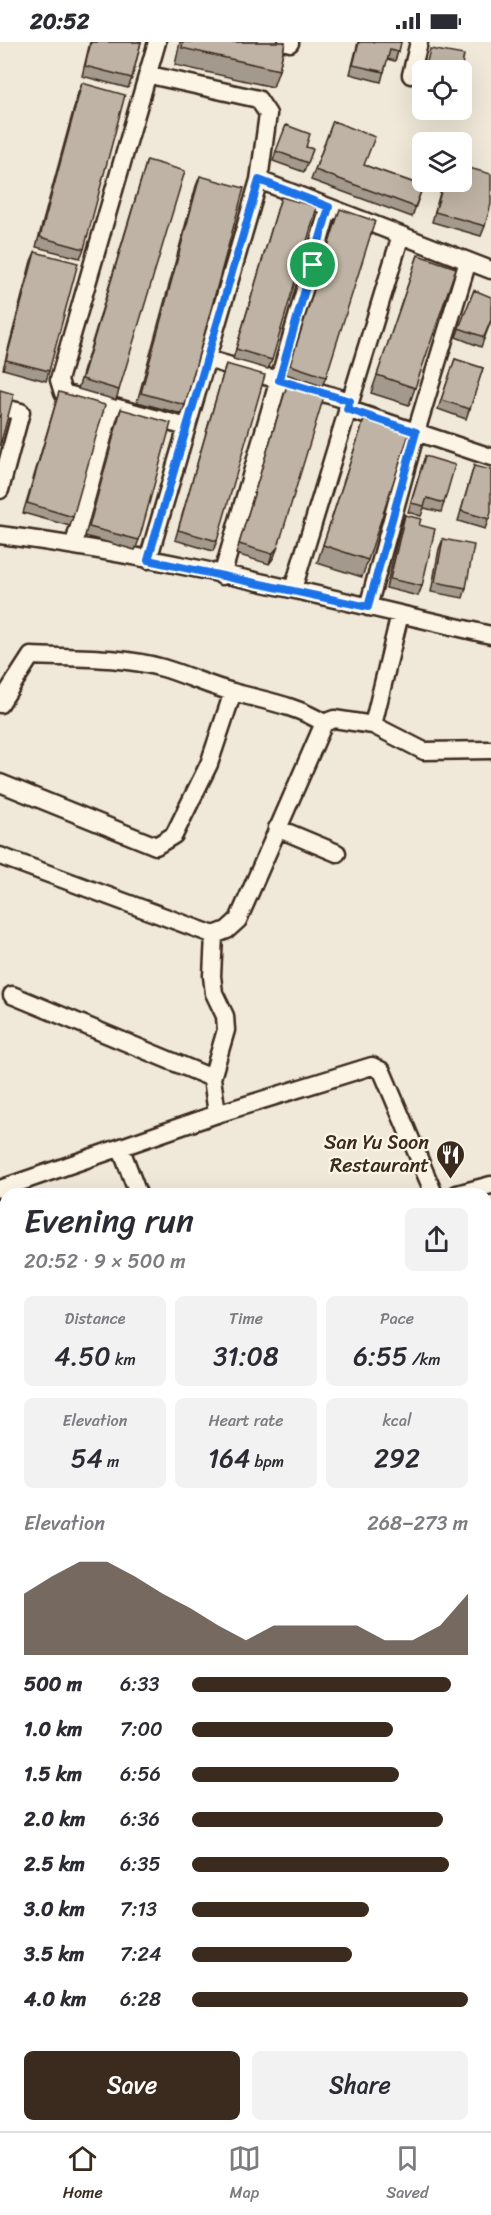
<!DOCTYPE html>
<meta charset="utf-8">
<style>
body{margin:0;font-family:Sriracha,sans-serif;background:#f2f2f3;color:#2b2b33;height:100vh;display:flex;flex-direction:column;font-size:22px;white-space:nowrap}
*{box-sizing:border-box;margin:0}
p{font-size:20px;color:#7c7c81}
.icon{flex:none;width:33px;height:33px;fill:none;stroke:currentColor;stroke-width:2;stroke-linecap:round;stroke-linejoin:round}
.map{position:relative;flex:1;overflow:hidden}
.sheet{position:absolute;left:0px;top:1146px;width:492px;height:944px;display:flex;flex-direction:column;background:#fff;border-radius:18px 18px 0 0;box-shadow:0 6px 24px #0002}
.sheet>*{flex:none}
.controls{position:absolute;left:412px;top:18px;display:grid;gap:12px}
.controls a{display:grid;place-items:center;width:60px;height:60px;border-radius:9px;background:#fff;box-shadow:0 6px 24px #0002;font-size:30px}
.pin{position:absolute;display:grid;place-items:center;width:51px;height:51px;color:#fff;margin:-26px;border:3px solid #fff;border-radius:50%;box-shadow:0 2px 6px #0007}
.round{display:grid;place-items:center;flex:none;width:63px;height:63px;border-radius:9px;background:#f2f2f3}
.overview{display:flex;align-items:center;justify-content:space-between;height:102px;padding:0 24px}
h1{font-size:33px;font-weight:600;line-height:45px}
.stats{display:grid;grid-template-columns:repeat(3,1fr);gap:9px;height:102px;padding:6px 24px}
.stats div{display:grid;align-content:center;border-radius:9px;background:#f2f2f3;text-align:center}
.stats b{font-size:26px;font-weight:600}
.stats small{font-size:16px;font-weight:400}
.stats p{font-size:16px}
.chart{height:168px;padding:12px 24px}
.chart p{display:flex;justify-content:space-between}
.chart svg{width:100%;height:108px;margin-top:6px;fill:#3b2a1e;opacity:.7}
.cta{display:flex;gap:12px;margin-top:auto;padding:12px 24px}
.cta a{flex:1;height:69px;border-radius:9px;background:#3b2a1e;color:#fff;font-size:24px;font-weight:600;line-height:69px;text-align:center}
.cta a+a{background:#f2f2f3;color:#2b2b33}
ul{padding:0 24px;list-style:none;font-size:20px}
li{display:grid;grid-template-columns:96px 72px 1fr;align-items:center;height:45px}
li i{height:15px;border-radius:8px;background:#3b2a1e}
.status{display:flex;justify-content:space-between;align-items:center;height:42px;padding:0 30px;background:#fff;direction:ltr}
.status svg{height:16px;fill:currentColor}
.tab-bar{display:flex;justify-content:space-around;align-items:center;height:84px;border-top:2px solid #e1e1e2;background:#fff;font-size:16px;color:#7c7c81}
.tab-bar a{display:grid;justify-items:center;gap:3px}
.tab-bar .active{color:#3b2a1e}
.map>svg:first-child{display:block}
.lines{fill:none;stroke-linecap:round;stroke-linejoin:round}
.minor-casing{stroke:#3b2a1e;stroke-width:21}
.highway-casing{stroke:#3b2a1e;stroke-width:28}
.minor{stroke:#fcf5e5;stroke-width:16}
.highway{stroke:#fcf5e5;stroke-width:24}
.wall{fill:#a39a8d;stroke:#3b2a1e;stroke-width:1.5}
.shaded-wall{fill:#857d73;stroke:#3b2a1e;stroke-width:1.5}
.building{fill:#beb3a4;stroke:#3b2a1e;stroke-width:1.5}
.route-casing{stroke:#fff;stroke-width:12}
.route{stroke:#1a73e8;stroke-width:8}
.labels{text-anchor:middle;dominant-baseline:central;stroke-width:4.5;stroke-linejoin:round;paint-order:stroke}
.poi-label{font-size:20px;fill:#3b2a1e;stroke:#fcf5e5;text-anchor:end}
</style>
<div class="status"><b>20:52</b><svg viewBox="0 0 49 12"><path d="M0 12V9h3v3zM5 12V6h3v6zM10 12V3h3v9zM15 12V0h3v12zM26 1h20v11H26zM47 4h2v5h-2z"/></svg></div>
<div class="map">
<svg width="491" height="2089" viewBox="0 0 491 2089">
<rect width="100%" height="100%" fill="#f0e9d9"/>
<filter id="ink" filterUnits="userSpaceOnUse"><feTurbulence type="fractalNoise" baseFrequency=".0167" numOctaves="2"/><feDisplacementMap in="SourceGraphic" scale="12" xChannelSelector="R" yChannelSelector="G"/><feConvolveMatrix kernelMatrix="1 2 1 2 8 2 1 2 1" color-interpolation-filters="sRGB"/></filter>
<g filter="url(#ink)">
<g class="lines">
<defs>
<path id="minor" d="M157,0L59,338L63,351L187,385
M287,0L290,1
M411,33L419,0
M259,138L491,228
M207,317L350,359
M0,365L21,370L0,448
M347,367L491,415
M0,493C165,514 328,556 491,593
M74,502L112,366
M148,518L259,138L268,72L258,57L150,33
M222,534L329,165
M293,547L401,193
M368,565L416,390L468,219
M0,662L31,614C75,616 120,614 163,626C187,633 209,644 233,650C265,659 295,663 324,681L334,677L373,683L424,709L490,708
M373,683L400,572
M0,741L156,804L174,793L209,722L233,650
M277,786L337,811
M0,814L214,893L227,888L238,878L324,681
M214,893L212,934L214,951L225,974L226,988L212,1036L217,1072
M12,953L212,1036
M121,1107L138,1152
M0,1147L217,1072L372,1024L382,1029L434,1152
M457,1152L491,1143
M486,1303L491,1302
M486,1384L491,1383
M486,1476L491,1474
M486,1517L491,1500
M486,1555L491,1556
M0,1713L6,1715
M486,1819L491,1821
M0,1898L6,1899
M0,1996L6,1976
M383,2084L388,2089
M51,2089L53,2084
M143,2089L144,2084"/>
<path id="highway" d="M486,1192L491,1190
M486,1221L491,1220
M0,1367L6,1365
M0,1399L6,1396"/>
</defs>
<!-- minor casing -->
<use href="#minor" class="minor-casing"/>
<!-- highway casing -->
<use href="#highway" class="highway-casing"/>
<!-- minor -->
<use href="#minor" class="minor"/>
<!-- highway -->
<use href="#highway" class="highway"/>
</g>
<!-- wall -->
<path class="wall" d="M90,0H141L132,36L128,46L82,34Z
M180,0H285L279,28L273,45L175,23Z
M358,0H401L395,19L387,17L381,40L350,32Z
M423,32V43L421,42Z
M82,41L84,207L80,216L36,205L78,51Z
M333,79L364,123L423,144L412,175L311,138Z
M306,105L313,107L304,130L273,119L276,109Z
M147,118L119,348L116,358L78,347Z
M200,134L185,363L182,372L137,360L196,144Z
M443,140H462L485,184L481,194L432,180Z
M281,155L272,318L268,327L233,317Z
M336,177L326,335L322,344L286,332Z
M35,210L49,329L46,339L3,327L31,219Z
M418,213L415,346L409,363L371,351Z
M474,248L491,279L481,305L456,295Z
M455,317L483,326L466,377L438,367Z
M226,322L217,499L213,509L175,498Z
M288,340L274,515L269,522L236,512Z
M59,350L73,475L70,484L23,471Z
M121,367L139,498L135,508L85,494L117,377Z
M364,378L368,518L362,535L317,521Z
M425,414L444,461L441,470L424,466L421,474L408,470Z
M474,424L491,470L485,487L458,479Z
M405,473L419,483L422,544L418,554L386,546L401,483Z
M443,497L466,546L463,556L431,550L439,507Z
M486,1621L491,1622V1667L489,1669L486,1668Z
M491,1669V1720L486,1719V1680Z"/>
<!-- shaded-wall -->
<path class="shaded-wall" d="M278,505L274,515L269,522L272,512Z"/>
<!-- building -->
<path class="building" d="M91,0H141L132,36L85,24Z
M183,0H285L279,28L182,6Z
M359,0H401L399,10L390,8L384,30L353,23Z
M430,7L464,13L461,28H425Z
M82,41L125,53L84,207L40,195Z
M333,79L375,95L364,123L423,144L415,165L315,128Z
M286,83L310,92L306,105L313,107L308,121L276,109Z
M147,118L185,129L119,348L82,337Z
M462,124L491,132V162L485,184L435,170L444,140H462Z
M200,134L244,146L185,363L141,351Z
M281,155L317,165L272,318L236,307Z
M340,167L375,179L326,335L290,323Z
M35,210L78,221L49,329L6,318Z
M418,213L456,226L415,346L377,333Z
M474,248L491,255V278L484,295L459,286Z
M455,317L483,326L470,367L441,358Z
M226,322L265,333L217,499L178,488Z
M288,340L325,351L278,505L272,512L239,502Z
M0,348L14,352L0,404Z
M59,350L105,363L73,475L27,461Z
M121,367L171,381L139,498L89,485Z
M364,378L409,392L368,518L323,503Z
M425,414L455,423L444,461L427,456L424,464L411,461Z
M474,424L491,428V470L489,477L461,469Z
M405,473L421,477L419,483L435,487L422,544L390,537Z
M443,497L474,503L466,546L435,540Z
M486,1621L491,1622V1650L486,1649Z
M491,1669V1701L486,1699V1680Z"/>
</g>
<g class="lines" filter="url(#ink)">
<defs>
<path id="route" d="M259,138L329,165L279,338L350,359L347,367L416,390L368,565L148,518Z"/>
</defs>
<!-- route casing -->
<use href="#route" class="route-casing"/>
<!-- route -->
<use href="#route" class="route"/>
</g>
<!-- icons -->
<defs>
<symbol id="restaurant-pin" viewBox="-11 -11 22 30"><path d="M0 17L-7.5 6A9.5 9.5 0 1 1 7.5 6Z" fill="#3b2a1e" stroke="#fcf5e5"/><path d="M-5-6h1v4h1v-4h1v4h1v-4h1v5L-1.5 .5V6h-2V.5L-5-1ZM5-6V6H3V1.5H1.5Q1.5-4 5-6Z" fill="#fff"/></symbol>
</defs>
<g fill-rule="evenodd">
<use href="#restaurant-pin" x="434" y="1096" width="33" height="45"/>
</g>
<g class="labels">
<!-- poi labels -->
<g class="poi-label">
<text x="429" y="1100">San Yu Soon<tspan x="429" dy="23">Restaurant</tspan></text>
</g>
</g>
</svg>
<div class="controls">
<a><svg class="icon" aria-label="locate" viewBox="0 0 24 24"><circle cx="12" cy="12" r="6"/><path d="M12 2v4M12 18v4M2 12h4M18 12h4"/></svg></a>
<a><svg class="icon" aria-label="layers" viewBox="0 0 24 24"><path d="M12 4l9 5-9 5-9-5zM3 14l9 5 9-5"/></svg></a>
</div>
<div class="pin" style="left:313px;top:223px;background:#1e9e55"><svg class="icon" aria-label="arrive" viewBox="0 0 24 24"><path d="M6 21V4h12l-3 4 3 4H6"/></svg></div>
<section class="sheet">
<div class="overview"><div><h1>Evening run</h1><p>20:52 · 9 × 500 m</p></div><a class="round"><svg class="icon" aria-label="share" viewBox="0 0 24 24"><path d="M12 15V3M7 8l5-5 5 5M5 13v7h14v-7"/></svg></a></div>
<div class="stats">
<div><p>Distance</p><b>4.50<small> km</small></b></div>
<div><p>Time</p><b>31:08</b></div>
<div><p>Pace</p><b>6:55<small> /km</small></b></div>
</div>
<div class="stats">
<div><p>Elevation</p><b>54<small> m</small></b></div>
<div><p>Heart rate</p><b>164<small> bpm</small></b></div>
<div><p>kcal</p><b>292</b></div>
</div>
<div class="chart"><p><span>Elevation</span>268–273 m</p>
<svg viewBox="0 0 160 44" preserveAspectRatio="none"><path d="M0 44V19L10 12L20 6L30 6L40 12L50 19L60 25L70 32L80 38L90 32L100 32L110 32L120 32L130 38L140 38L150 32L160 19V44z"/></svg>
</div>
<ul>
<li><b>500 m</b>6:33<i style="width:94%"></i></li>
<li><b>1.0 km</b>7:00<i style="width:73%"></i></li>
<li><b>1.5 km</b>6:56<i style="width:75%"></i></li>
<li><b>2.0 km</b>6:36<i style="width:91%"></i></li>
<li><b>2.5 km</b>6:35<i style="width:93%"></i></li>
<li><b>3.0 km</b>7:13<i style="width:64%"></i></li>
<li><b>3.5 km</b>7:24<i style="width:58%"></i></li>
<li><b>4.0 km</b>6:28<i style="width:100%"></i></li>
</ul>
<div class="cta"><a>Save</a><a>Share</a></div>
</section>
</div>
<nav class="tab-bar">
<a class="active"><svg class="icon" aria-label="home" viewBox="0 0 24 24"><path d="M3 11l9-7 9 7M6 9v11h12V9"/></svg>Home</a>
<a><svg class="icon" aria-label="map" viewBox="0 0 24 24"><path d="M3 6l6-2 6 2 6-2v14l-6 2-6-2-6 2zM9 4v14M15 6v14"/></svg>Map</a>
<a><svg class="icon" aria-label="saved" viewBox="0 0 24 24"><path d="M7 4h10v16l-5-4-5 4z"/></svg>Saved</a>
</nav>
